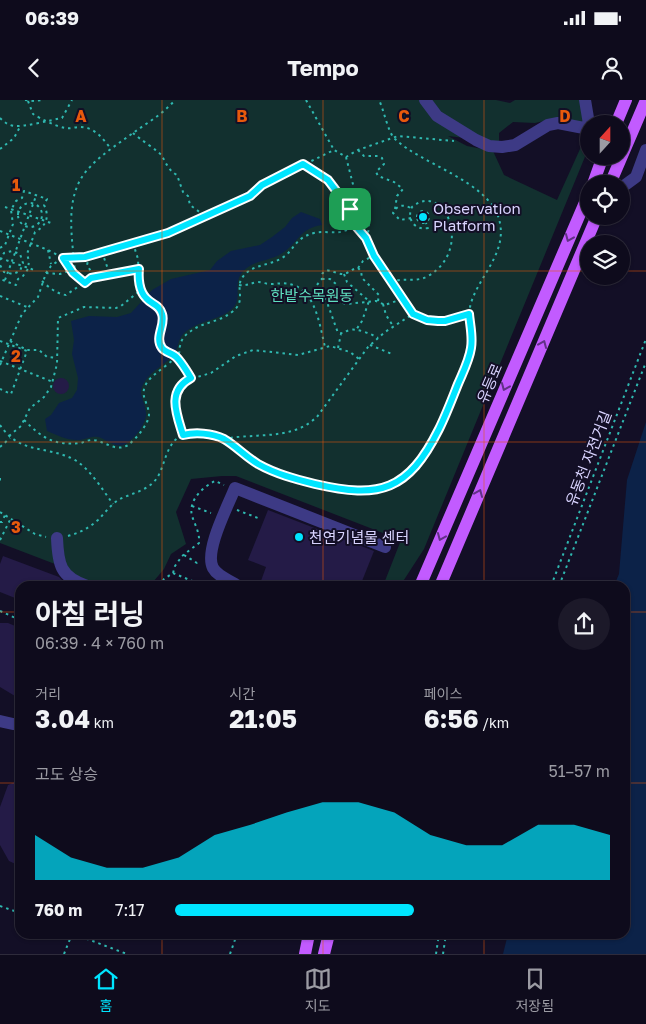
<!DOCTYPE html>
<html lang="ko">
<meta charset="utf-8">
<style>
body{margin:0;font-family:"Golos Text","Noto Sans KR",sans-serif;background:#1c1929;color:#f1f3f6;height:100vh;display:flex;flex-direction:column;font-size:19px;white-space:nowrap}
*{box-sizing:border-box;margin:0}
p{font-size:16px;color:#9b9ba3}
.icon{flex:none;width:28px;height:28px;fill:none;stroke:currentColor;stroke-width:2;stroke-linecap:round;stroke-linejoin:round}
.map{position:relative;flex:1;overflow:hidden}
.details{position:absolute;left:15px;top:481px;width:615px;height:358px;display:flex;flex-direction:column;background:#0e0b1c;border-radius:15px;box-shadow:0 1px 4px #0004,0 0 0 1px #2e2b3b}
.details>*{flex:none}
.needle{width:32px;rotate:21deg}
.fabs{position:absolute;left:580px;top:15px;display:grid;gap:10px}
.fabs a{display:grid;place-items:center;width:50px;height:50px;border-radius:50%;background:#0e0b1c;box-shadow:0 1px 4px #0004,0 0 0 1px #2e2b3b;font-size:25px}
.pin{position:absolute;display:grid;place-items:center;width:42px;height:42px;color:#fff;margin:-21px;border-radius:10px;box-shadow:0 2px 8px #0006}
.round{display:grid;place-items:center;flex:none;width:52px;height:52px;border-radius:26px;background:#1c1929}
.head{display:flex;align-items:center;justify-content:space-between;height:85px;padding:0 20px}
h1{font-size:28px;font-weight:700;line-height:38px}
.stats{display:grid;grid-template-columns:repeat(3,1fr);gap:8px;height:85px;padding:5px 20px}
.stats div{display:grid;align-content:center}
.stats b{font-size:25px;font-weight:700}
.stats small{font-size:14px;font-weight:400}
.stats p{font-size:14px}
.chart{height:140px;padding:10px 20px}
.chart p{display:flex;justify-content:space-between}
.chart svg{width:100%;height:90px;margin-top:5px;fill:#00e5ff;opacity:.7}
ul{padding:0 20px;list-style:none;font-size:16px}
li{display:grid;grid-template-columns:80px 60px 1fr;align-items:center;height:38px}
li i{height:12px;border-radius:6px;background:#00e5ff}
.status{display:flex;justify-content:space-between;align-items:center;height:35px;padding:0 25px;background:#0e0b1c;direction:ltr}
.status svg{height:14px;fill:currentColor}
header{display:flex;justify-content:space-between;align-items:center;height:65px;padding:0 20px;background:#0e0b1c;font-size:22px;font-weight:700}
.tab-bar{display:flex;justify-content:space-around;align-items:center;height:70px;border-top:1px solid #2e2b3b;background:#0e0b1c;font-size:14px;color:#9b9ba3}
.tab-bar a{display:grid;justify-items:center;gap:2px}
.tab-bar .selected{color:#00e5ff}
.map>svg:first-child{display:block}
.green{fill:#12302f}
.water{fill:#0c2248}
.building{fill:#241b47}
.lines{fill:none;stroke-linecap:round;stroke-linejoin:round}
.path{stroke:#2fb8b0;stroke-width:2;stroke-dasharray:2.5 4;stroke-linecap:butt}
.minor{stroke:#3d3a85;stroke-width:12}
.major{stroke:#c25bff;stroke-width:12}
.oneway{stroke:#623188}
.route-casing{stroke:#fff;stroke-width:10}
.route{stroke:#00e5ff;stroke-width:6}
.grid{fill:none;stroke:#e8590c;stroke-width:1;stroke-opacity:0.55}
.poi-dot{fill:#00e5ff;stroke:#130f26;stroke-width:2}
.labels{text-anchor:middle;dominant-baseline:central;stroke-width:4;stroke-linejoin:round;paint-order:stroke}
.poi-label{font-size:15px;fill:#d9d4ff;stroke:#130f26;text-anchor:start}
.park-label{font-size:15px;fill:#5fe0c0;stroke:#130f26}
.street-label{font-size:15px;fill:#d9d4ff;stroke:#130f26}
.grid-label{font-size:16px;text-anchor:middle;font-weight:bold;fill:#e8590c;stroke:#130f26;stroke-width:4;stroke-linejoin:round;paint-order:stroke}
</style>
<div class="status"><b>06:39</b><svg viewBox="0 0 49 12"><path d="M0 12V9h3v3zM5 12V6h3v6zM10 12V3h3v9zM15 12V0h3v12zM26 1h20v11H26zM47 4h2v5h-2z"/></svg></div>
<header><svg class="icon" aria-label="back" viewBox="0 0 24 24"><path d="M15 5l-7 7 7 7"/></svg>Tempo<svg class="icon" aria-label="person" viewBox="0 0 24 24"><circle cx="12" cy="8" r="4"/><path d="M4 21q1-7 8-7t8 7"/></svg></header>
<div class="map">
<svg width="646" height="854" viewBox="0 0 646 854">
<rect width="100%" height="100%" fill="#130f26"/>
<!-- green -->
<path class="green" d="M0,0H419L465,38L448,36L467,46L493,51L504,75L557,100L585,38L589,40V47L424,449L400,486H383L401,440L236,376H222L191,379L176,412L186,444L171,454L164,469L153,482L154,486H98L86,482L68,469L0,443Z
M432,0H496L510,3L515,0H580L586,24L557,18L535,23L513,22L499,33V42L483,40L440,12Z"/>
<!-- water -->
<path class="water" d="M301,112L320,119L322,125C299,128 298,144 281,154C267,162 251,160 241,174C233,185 243,199 232,209C221,219 204,220 191,228C175,237 181,246 173,255C165,265 152,270 145,281C136,295 145,299 146,313C147,323 133,342 123,345C115,348 106,339 98,337C91,336 87,339 80,340C68,341 57,335 47,331L45,319L51,315L59,303L72,298L77,290L78,278L72,254L74,240L71,221L89,216L117,217L131,213L152,190L171,179L210,170L217,161L231,151L260,145L272,137L285,127L292,118Z
M646,322V854H503L508,834H625V486H614L619,474L627,380Z"/>
<!-- building -->
<path class="building" d="M53 286a8 8 0 1 1 16 0a8 8 0 1 1-16 0Z
M268,410L374,451L360,486H274L261,481L266,467L248,460Z
M3,456L59,477L68,486H20V500L0,492V464Z
M0,523H8L20,528V597L15,596L0,587Z
M20,680V766L9,761L0,745V707L8,685Z"/>
<g class="lines">
<!-- path -->
<path class="path" d="M25,0L34,1L44,0
M306,0L334,50
M28,1L33,14C41,19 55,26 65,28C70,29 75,27 80,27C95,27 103,39 111,49
M0,18C4,22 8,25 14,26C25,27 51,20 62,18L72,0
M133,33C138,38 160,52 162,56C166,63 169,71 177,75L183,92L188,96L190,105L205,116
M0,49L14,38L21,25
M358,50L364,56H378L382,58L384,64L376,72L378,76L394,82L403,89L397,96L395,109
M346,57L358,104L368,118L369,129L366,138
M303,64L328,80L355,116
M18 115a12 12 0 1 1 24 0a12 12 0 1 1-24 0Z
M5,107L51,123
M361,110L354,120L355,128L366,138L374,156L413,214L427,220L438,221H445L469,214
M417 117a6 6 0 1 1 12 0a6 6 0 1 1-12 0Z
M411,118L400,120L393,113C397,105 403,104 411,108
M0,131L48,150L63,158L73,173L85,183
M133,143L138,159L139,182L142,189L147,199L161,209L163,217L159,231L161,245L162,248L176,257L191,278
M0,148L5,145L13,124L11,110L16,101L22,98L24,91L47,99L44,105C50,117 46,126 35,132L27,154L29,161L28,169L23,176L18,179L16,185L0,179
M48,150L51,164
M102,152L110,175
M87,156L88,161L87,165L92,173L91,178
M0,158L34,170
M0,160L4,153L12,151L20,154L23,163L20,171L13,174L4,172L0,165
M358,168L363,161L373,156
M46,173L60,174L71,170
M75,174C73,139 62,95 90,67C102,54 118,44 133,33C147,23 163,14 175,0
M344,174L347,182L369,201L362,221L356,230
M322,179H330L336,184V192L328,201V205L338,233C343,234 345,231 350,230C356,228 372,234 378,238
M5,180L36,96
M42,181C48,187 57,194 66,195L91,178L138,169
M391,182C403,177 416,183 428,176C474,150 445,80 412,107C406,119 415,131 428,128L426,123
M239,185C247,186 251,183 258,182C262,182 266,184 270,184C278,184 285,182 293,185C316,192 320,227 325,247
M0,196L27,207
M378,201L379,195L362,178L361,171L358,168C353,168 348,174 343,174C334,174 326,165 321,176L322,179L316,186L317,193L326,199L347,204L376,201L385,205L402,199
M383,204L386,215L393,226
M0,241L27,251L11,294L0,289
M10,241L27,250H39L47,257L57,258
M370,245L392,254
M338,248L341,234
M0,261L53,282
M0,265L22,214L38,197L46,173L51,166L58,161L69,157L87,156L168,133L250,96L262,85L334,50L346,57L358,50L398,36L454,41
M24,320C42,338 54,346 81,343C84,342 88,340 92,340C104,340 115,353 128,345C136,339 149,324 149,314C148,301 138,295 148,281C155,272 175,261 179,253C180,250 179,249 180,246C181,239 186,234 191,231C203,222 220,222 232,212C247,201 235,189 242,178C251,164 269,166 282,158C295,150 294,138 314,133C323,131 332,133 340,132C345,131 350,129 355,128
M0,325C20,355 47,345 75,360C91,370 102,389 113,404
M183,335L175,305L179,289L187,280L211,273L236,256L253,250L298,255L330,246L350,252L359,259
M9,336L21,326L30,308L44,297L51,287L57,264L58,218L84,207L116,208L121,206L142,189
M224,339C248,334 278,338 300,328C306,326 312,321 317,317L368,247L385,232L413,214
M0,347L10,338
M0,378V383
M192,406L211,413
M237,410L258,418
M0,412L35,434L46,437
M0,422H2L5,415
M68,436C79,433 89,428 98,420C105,413 111,404 120,399C132,393 148,391 157,378C166,364 166,339 186,334C220,327 243,358 271,371C294,381 325,389 350,390C359,391 371,392 380,390C419,381 441,327 454,294C460,280 468,265 470,250C473,236 467,221 470,207C476,178 509,154 499,119C488,81 421,64 395,39C388,33 384,10 379,0
M0,440L11,418
M184,455L197,463L200,462
M173,473L204,486
M159,486L164,479L173,473L175,466L182,456L199,443C200,433 195,425 192,416C188,400 203,387 215,381L224,385
M551,486L646,239
M559,486L646,262
M0,511L20,520
M0,806L20,813
M74,834L127,854
M64,854L72,834
M230,854L237,834
M436,854L439,834
M443,854L446,834"/>
<!-- minor -->
<path class="minor" d="M425,0L437,16L476,40L489,46L502,47L515,45L548,25L558,23L589,29
M585,0L589,24
M621,88L636,77L646,50
M57,438C58,464 60,477 87,486
M238,486C230,480 218,477 213,468C204,451 228,406 235,388L385,447
M0,621L13,624H20"/>
<!-- major -->
<path class="major" d="M616,24L626,0
M593,84L603,56
M610,84L646,0
M420,486L589,93
M440,486L597,116
M305,854L309,834
M324,854L329,834"/>
</g>
<!-- one-way arrows -->
<defs><path id="oneway-chevron" d="M-2-3.5L2.5 0L-2 3.5" fill="none" stroke-width="1.6" stroke-linecap="round" stroke-linejoin="round" transform="scale(1.25)"/></defs>
<g class="oneway">
<use href="#oneway-chevron" transform="translate(569 138) rotate(113)"/>
<use href="#oneway-chevron" transform="translate(543 244) rotate(-67)"/>
<use href="#oneway-chevron" transform="translate(505 287) rotate(113)"/>
<use href="#oneway-chevron" transform="translate(479 393) rotate(-67)"/>
<use href="#oneway-chevron" transform="translate(441 437) rotate(113)"/>
</g>
<g class="lines">
<defs>
<path id="route" d="M303,64L328,80L356,117L354,124L366,138L374,156L413,214L427,220L438,221H445L469,214C470,225 473,237 471,248C469,261 463,272 458,284C452,299 446,315 439,329C408,391 380,399 315,384C295,379 276,374 258,364C246,357 236,346 224,339C212,333 195,332 183,335C177,315 166,291 191,278C188,273 179,259 175,256C171,253 165,252 162,248C154,237 166,225 162,214C159,204 152,205 146,198C139,191 138,178 139,169L91,178L85,183L73,173L63,158L85,157L168,133L250,96L262,85Z"/>
</defs>
<!-- route casing -->
<use href="#route" class="route-casing"/>
<!-- route -->
<use href="#route" class="route"/>
</g>
<!-- grid -->
<path class="grid" d="M162,0V486M323,0V486M484,0V486M0,171H589M621,171H646M0,342H646M0,512H20M625,512H646M0,683H20M625,683H646M162,834V854M323,834V854M484,834V854"/>
<!-- markers -->
<g class="poi-dot">
<circle cx="423" cy="117" r="5"/>
<circle cx="299" cy="437" r="5"/>
</g>
<g class="labels">
<!-- poi labels -->
<g class="poi-label">
<text x="433" y="108">Observation<tspan x="433" dy="17">Platform</tspan></text>
<text x="309" y="437">천연기념물 센터</text>
</g>
<!-- park labels -->
<g class="park-label">
<text x="312" y="195">한밭수목원동</text>
</g>
<!-- street labels -->
<g class="street-label">
<text transform="translate(489 283) rotate(-67)">유등로</text>
<text transform="translate(588 358) rotate(-69)">유동천 자전거길</text>
</g>
</g>
<g class="grid-label">
<text x="81" y="22">A</text>
<text x="242" y="22">B</text>
<text x="404" y="22">C</text>
<text x="565" y="22">D</text>
<text x="16" y="91">1</text>
<text x="16" y="262">2</text>
<text x="16" y="433">3</text>
</g>
</svg>
<div class="fabs">
<a><svg class="needle" viewBox="-14 -14 28 28"><path d="M0-13l5 13h-10z" fill="#e53935"/><path d="M0 13l5-13h-10z" fill="#9b9ba3"/></svg></a>
<a><svg class="icon" aria-label="locate" viewBox="0 0 24 24"><circle cx="12" cy="12" r="6"/><path d="M12 2v4M12 18v4M2 12h4M18 12h4"/></svg></a>
<a><svg class="icon" aria-label="layers" viewBox="0 0 24 24"><path d="M12 4l9 5-9 5-9-5zM3 14l9 5 9-5"/></svg></a>
</div>
<div class="pin" style="left:350px;top:109px;background:#1e9e55"><svg class="icon" aria-label="arrive" viewBox="0 0 24 24"><path d="M6 21V4h12l-3 4 3 4H6"/></svg></div>
<section class="details">
<div class="head"><div><h1>아침 러닝</h1><p>06:39 · 4 × 760 m</p></div><a class="round"><svg class="icon" aria-label="share" viewBox="0 0 24 24"><path d="M12 15V3M7 8l5-5 5 5M5 13v7h14v-7"/></svg></a></div>
<div class="stats">
<div><p>거리</p><b>3.04<small> km</small></b></div>
<div><p>시간</p><b>21:05</b></div>
<div><p>페이스</p><b>6:56<small> /km</small></b></div>
</div>
<div class="chart"><p><span>고도 상승</span>51–57 m</p>
<svg viewBox="0 0 160 44" preserveAspectRatio="none"><path d="M0 44V22L10 33L20 38L30 38L40 33L50 22L60 17L70 11L80 6L90 6L100 11L110 22L120 27L130 27L140 17L150 17L160 22V44z"/></svg>
</div>
<ul>
<li><b>760 m</b>7:17<i style="width:55%"></i></li>
</ul>
</section>
</div>
<nav class="tab-bar">
<a class="selected"><svg class="icon" aria-label="home" viewBox="0 0 24 24"><path d="M3 11l9-7 9 7M6 9v11h12V9"/></svg>홈</a>
<a><svg class="icon" aria-label="map" viewBox="0 0 24 24"><path d="M3 6l6-2 6 2 6-2v14l-6 2-6-2-6 2zM9 4v14M15 6v14"/></svg>지도</a>
<a><svg class="icon" aria-label="saved" viewBox="0 0 24 24"><path d="M7 4h10v16l-5-4-5 4z"/></svg>저장됨</a>
</nav>
